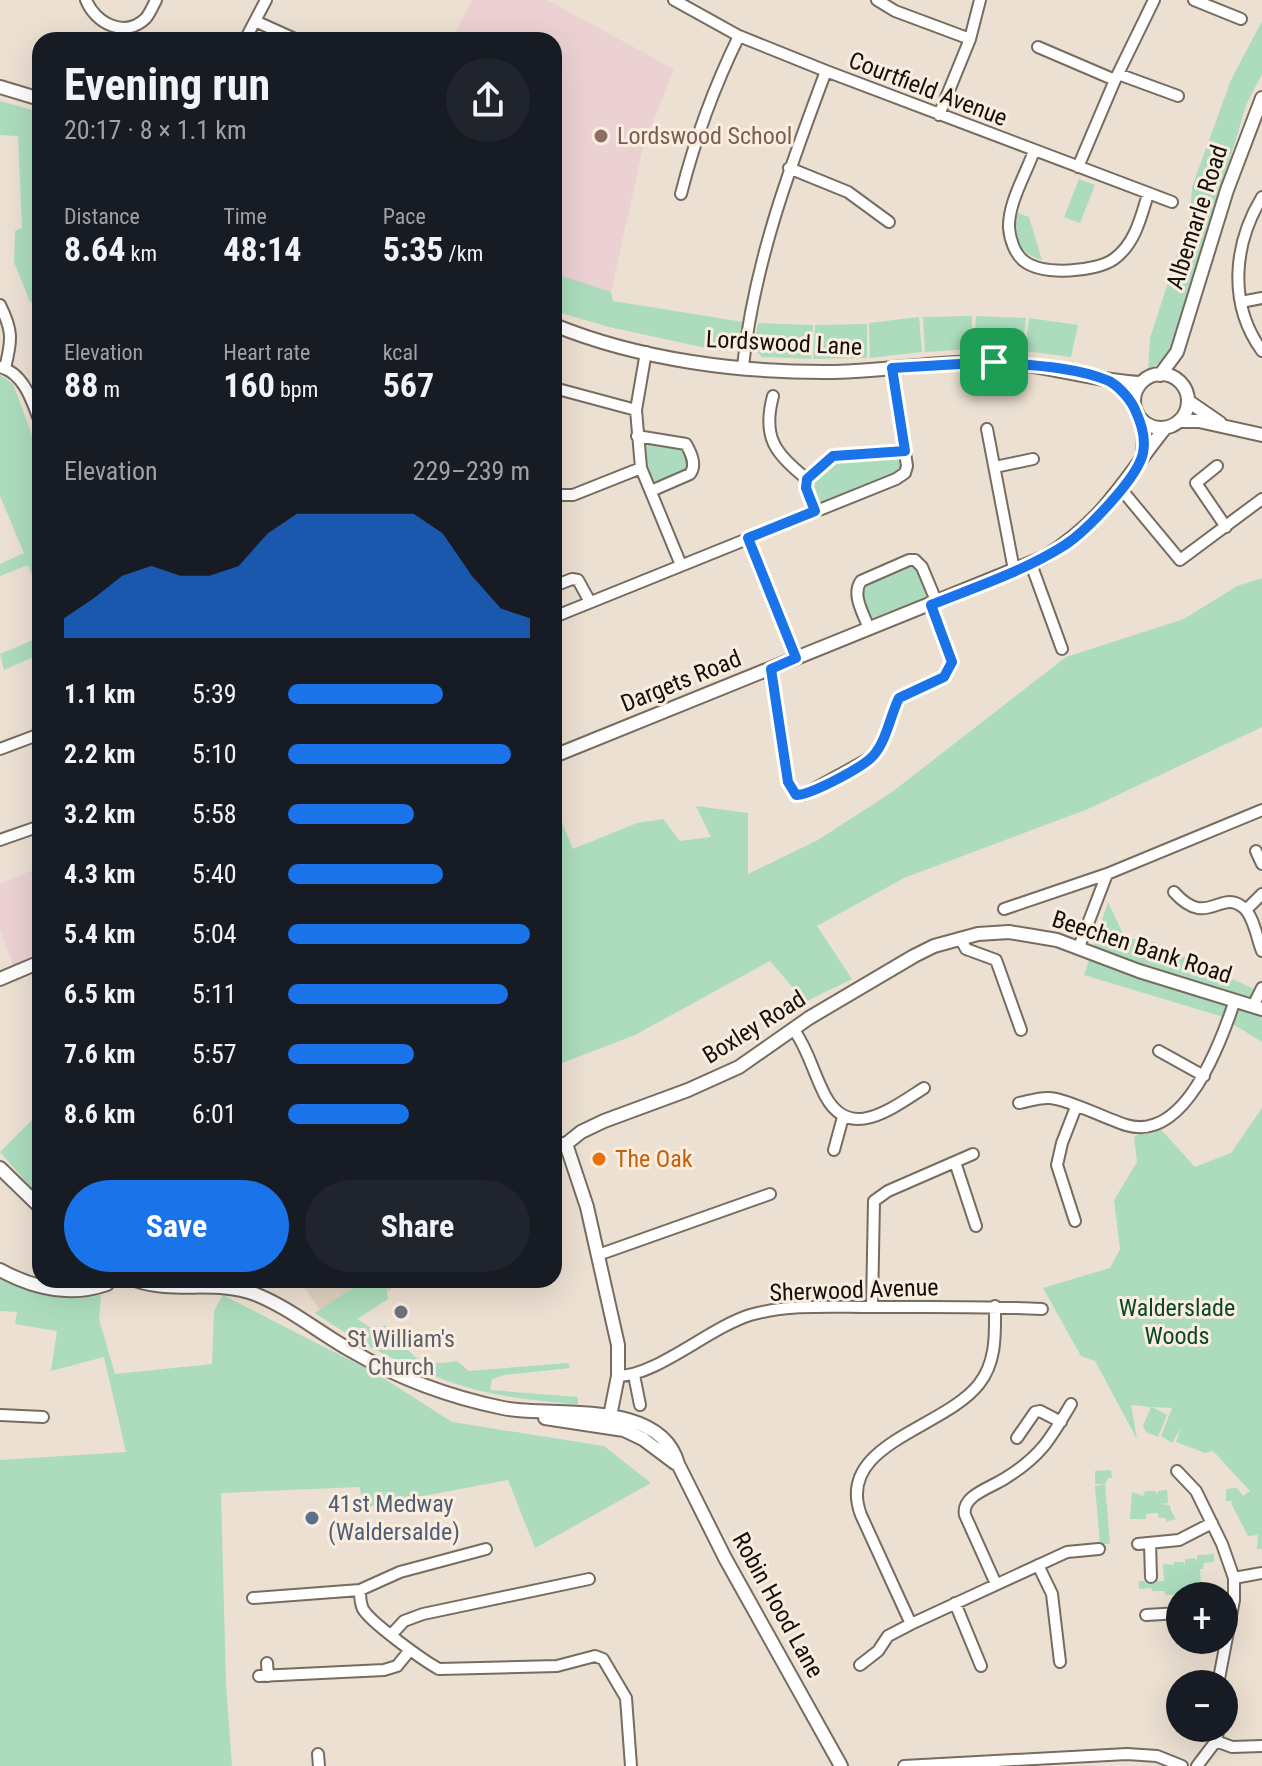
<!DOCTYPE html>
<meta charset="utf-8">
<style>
body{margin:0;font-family:"Roboto Condensed",sans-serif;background:#20242c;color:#f1f3f6;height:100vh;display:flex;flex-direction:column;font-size:30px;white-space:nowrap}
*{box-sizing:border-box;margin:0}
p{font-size:26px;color:#9ea1a6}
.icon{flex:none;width:44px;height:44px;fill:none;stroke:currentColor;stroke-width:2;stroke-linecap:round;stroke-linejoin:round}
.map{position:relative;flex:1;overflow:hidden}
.details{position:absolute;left:32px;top:32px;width:530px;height:1256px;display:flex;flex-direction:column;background:#171b24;border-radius:24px;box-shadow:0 8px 32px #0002}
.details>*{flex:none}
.controls{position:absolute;left:1166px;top:1582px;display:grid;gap:16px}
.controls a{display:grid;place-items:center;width:72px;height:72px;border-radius:50%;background:#171b24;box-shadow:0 8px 32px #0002;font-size:40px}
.pin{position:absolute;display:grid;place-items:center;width:68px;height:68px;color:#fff;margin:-34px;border-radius:16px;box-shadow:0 4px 12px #0006}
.round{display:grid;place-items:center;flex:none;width:84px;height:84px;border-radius:42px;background:#20242c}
.headline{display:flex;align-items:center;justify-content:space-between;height:136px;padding:0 32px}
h1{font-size:44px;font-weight:700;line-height:60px}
.stats{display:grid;grid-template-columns:repeat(3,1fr);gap:12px;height:136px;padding:8px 32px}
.stats div{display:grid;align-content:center}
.stats b{font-size:34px;font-weight:700}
.stats small{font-size:22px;font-weight:400}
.stats p{font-size:22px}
.chart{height:224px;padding:16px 32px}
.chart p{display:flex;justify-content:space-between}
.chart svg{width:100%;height:144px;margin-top:8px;fill:#1a73e8;opacity:.7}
.action{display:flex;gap:16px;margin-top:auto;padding:16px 32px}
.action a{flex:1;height:92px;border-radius:48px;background:#1a73e8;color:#fff;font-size:32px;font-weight:700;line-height:92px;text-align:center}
.action a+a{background:#20242c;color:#f1f3f6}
ul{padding:0 32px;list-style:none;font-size:26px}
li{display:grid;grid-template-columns:128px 96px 1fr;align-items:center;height:60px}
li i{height:20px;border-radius:10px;background:#1a73e8}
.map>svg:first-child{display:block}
.commercial{fill:#e1d2bf}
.education{fill:#ecd1d3}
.green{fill:#acdcbd}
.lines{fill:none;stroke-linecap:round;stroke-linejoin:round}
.minor-casing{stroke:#766c5f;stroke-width:14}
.tertiary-casing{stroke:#766c5f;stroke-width:16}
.minor{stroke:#fff;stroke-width:10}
.tertiary{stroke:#fff;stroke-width:12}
.route-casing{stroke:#fff;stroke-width:16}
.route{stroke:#1a73e8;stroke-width:10}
.education-dot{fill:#8d6e63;stroke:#faeddf;stroke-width:3}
.food-dot{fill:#e8710a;stroke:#faeddf;stroke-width:3}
.worship-dot{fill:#6b7280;stroke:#faeddf;stroke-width:3}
.service-dot{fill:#5c6f8a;stroke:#faeddf;stroke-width:3}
.labels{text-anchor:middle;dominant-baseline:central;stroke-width:6;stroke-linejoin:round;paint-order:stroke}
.street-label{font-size:24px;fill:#130f0a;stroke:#faeddf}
.education-label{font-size:24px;fill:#785e54;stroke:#faeddf;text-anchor:start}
.food-label{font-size:24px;fill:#c56008;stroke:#faeddf;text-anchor:start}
.park-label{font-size:24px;fill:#084628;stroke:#faeddf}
.worship-label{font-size:24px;fill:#5b616d;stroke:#faeddf}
.service-label{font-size:24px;fill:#4e5e75;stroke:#faeddf;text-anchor:start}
</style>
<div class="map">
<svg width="1262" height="1766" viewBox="0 0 1262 1766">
<rect width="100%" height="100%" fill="#ece0d2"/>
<!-- commercial -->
<path class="commercial" d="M299,1280H404L358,1313L325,1317Z"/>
<!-- education -->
<path class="education" d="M472,0H547L674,69L643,148L611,292L554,273V40H452Z
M40,867V958L14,968L0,930V884Z"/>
<!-- green -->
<path class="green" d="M1262,21V74L1246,105L1195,279L1169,356L1148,371L1150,338L1190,215L1192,187L1231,80Z
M0,101L40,112V303L30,302L14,262L15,231L22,228L18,136L0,135Z
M1079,179L1095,185L1080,223L1064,217Z
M1018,213L1029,217L1042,260C1018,254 1012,235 1018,213Z
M554,273L611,292L613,301L743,322L740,342L720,351L609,327L554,311Z
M972,316L971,349L925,352L923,317Z
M976,316L1026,318L1022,351L974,349Z
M919,317L922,352L870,358L869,323Z
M1029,318L1078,325L1071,357L1025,351Z
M758,323L813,325L811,359L762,357L753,348Z
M867,324V358L813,359L815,325Z
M0,375L13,384L40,457V593L28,565L0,576V564L24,553L0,496Z
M650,442L685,448L689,461L688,471L652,484L646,473L643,447Z
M898,455L902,458L903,468L896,475L824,503L817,502L811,483L814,478L837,461Z
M915,560L937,603L869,629L857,585Z
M1262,578V727L1088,809L904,878L817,926L852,979L805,1002L770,961L635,1035L554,1066V803L573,849L637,823L663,819L680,841L711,837L696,806L748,813V874L818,840L892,792L1066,657L1184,619L1237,586Z
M40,637V654L4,670L0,654Z
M1108,902L1125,938L1154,942L1262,993V1042L1220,1016L1084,975Z
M1262,1108V1549H1257L1258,1535L1248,1536L1231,1503L1233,1501H1226V1489L1237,1488L1243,1496L1250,1491L1213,1451L1205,1453L1176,1442L1181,1428L1172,1443L1161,1436L1172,1408L1152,1407L1167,1415L1158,1437L1146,1432L1143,1426L1151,1407L1131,1405L1137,1439L1095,1361L1081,1356L1043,1288L1110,1268L1120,1249L1114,1200L1137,1162L1134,1137L1156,1124L1195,1167L1231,1153Z
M40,1112V1198L0,1152Z
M0,1274L62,1295H101L99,1319L115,1374L212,1364L214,1311L223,1295L377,1374L452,1422L604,1446L651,1483L535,1548L508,1480L365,1507L359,1487L221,1493L226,1683L232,1766H0V1460L126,1452L104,1357L51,1371L57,1331L15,1324L17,1312L0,1311Z
M365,1280H385L388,1299L357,1319L376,1331L385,1325L390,1333L395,1330C414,1361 420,1367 457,1361L469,1371L568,1363L570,1368L505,1375L492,1379L490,1390L578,1397V1405C547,1401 515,1399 485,1392C424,1377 366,1348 315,1313Z
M1111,1470L1112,1478H1108L1105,1484L1110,1544H1100L1095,1486L1105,1484H1095V1471Z
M1167,1490L1168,1503L1159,1504L1170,1505L1171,1511L1176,1519L1166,1522V1518H1159L1158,1513L1146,1514V1519H1130L1132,1492L1143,1496L1145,1491H1155L1157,1495L1158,1491Z
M1214,1554V1562L1204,1563L1203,1569H1200L1202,1594L1165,1595V1591H1152L1151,1588L1139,1589V1581H1164L1163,1564L1174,1565V1562H1183L1185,1565V1559L1195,1558L1197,1562V1555Z"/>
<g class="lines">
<defs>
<path id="minor" d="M86,0C95,23 125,39 146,18C150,13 153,6 156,0
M674,0L739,36L826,71L1172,202
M877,0L895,11L970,39
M1194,0L1241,19
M255,21L297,40
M245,40L266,0
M1038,47L1115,80
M1118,74L1178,96
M939,115L970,39L980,0
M1034,151C1026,174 1008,203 1009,228C1010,240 1015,254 1024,261C1043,276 1096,272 1114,259C1135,244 1141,217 1148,194
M1078,167L1115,80L1154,0
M789,168L848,192L889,222
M681,194C695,139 714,87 739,36
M1262,197C1233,245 1228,304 1262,351
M1241,302L1262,298
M0,305C13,331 12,340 5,368
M646,352L636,410L641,468L681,565
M743,366C754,263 790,167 826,71
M0,367C24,373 32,401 40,422
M554,388L636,410
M773,396C762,437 775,454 807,479
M987,429L1014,570
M637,436L686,444C691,453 697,465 690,474L651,491
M1217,466L1196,483L1226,527
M995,467L1033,459
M1121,489L1180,560L1262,499
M554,495H573L641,468
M815,511L806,488L807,479L833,456L905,451
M748,538L796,658
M1031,564L1062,649
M554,586L572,579L578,580L590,602
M554,617L896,479L905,473L907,466L892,368
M869,629C864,614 851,595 861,581L909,560H915L922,567L937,603
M771,669L788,782L796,795H803L872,757L883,741L899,698L944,677L952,662L931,605
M0,749L40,734
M0,840L40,826
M1256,851L1262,864
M1174,892C1208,930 1220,887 1244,908C1254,917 1257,939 1262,951
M1004,909L1107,874
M1246,910L1262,894
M960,938L966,949L996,960L1021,1030
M1079,947L1107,874L1262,810
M1253,1006L1262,988
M794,1030C807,1048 812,1068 821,1087C845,1145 888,1111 924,1088
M1159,1051L1204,1076
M1019,1103C1029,1101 1040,1097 1050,1098C1067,1099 1107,1119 1126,1125C1185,1143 1221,1042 1235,1000
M554,1141L566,1144
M834,1150L843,1117
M955,1162L976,1226
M1075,1221L1057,1165L1062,1143L1076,1107
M598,1255L770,1194
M872,1307L874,1201L888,1191L973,1154
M634,1375L640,1405
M618,1376C656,1376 709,1328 750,1315C789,1304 831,1307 871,1307C928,1307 985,1306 1042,1309
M0,1415L43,1417
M1017,1438L1035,1412L1040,1411L1061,1422
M1177,1471L1196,1491L1222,1544L1234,1578V1600L1218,1684
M1150,1543L1151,1577
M1138,1544L1179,1540L1212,1523
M1038,1565L1052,1594L1060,1662
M1234,1578L1262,1573
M996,1584L965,1515C961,1496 990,1488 1004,1479C1040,1457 1050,1440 1071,1404
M360,1590C360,1596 360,1603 363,1609C370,1622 424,1661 439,1669L557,1666L595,1656L603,1659L626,1698L631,1766
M253,1598L360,1590L400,1572L486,1549
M955,1603L981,1666
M1146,1615L1180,1613
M911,1624L861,1515C834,1444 944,1429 979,1384C997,1361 995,1333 995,1306
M392,1634L404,1621L423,1614L589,1579
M267,1663L268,1676
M860,1665L878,1651L888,1636L911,1624L1067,1552L1099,1549
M259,1676L384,1670L397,1666L410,1650
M1216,1741L1232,1747L1262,1746
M318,1754L319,1766
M904,1766L1127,1754L1157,1756L1182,1766
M1197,1766L1216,1741L1219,1728"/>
<path id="tertiary" d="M0,87L40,99
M554,325C640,360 741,373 834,372C887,371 939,361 992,362C1043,363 1091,381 1141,383
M1134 401a27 27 0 1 1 54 0a27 27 0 1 1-54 0Z
M1160,375L1177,352L1227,190L1262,98
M1188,401L1220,423
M1141,419L1144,437L1143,456
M1179,421H1199L1262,435
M554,756L1043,558C1104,521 1122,482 1165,428
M0,979L40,962
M0,1168L40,1207
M0,1270C33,1288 70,1297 107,1284
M135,1280C174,1294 217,1279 255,1294C290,1308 318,1332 350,1350C398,1378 449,1397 503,1408C553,1418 660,1398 678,1464L725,1558L841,1766
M545,1418L624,1430L643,1439L675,1463
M608,1426L618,1376V1345L587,1207L566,1144L581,1132L604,1121L688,1090L739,1067L809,1018L914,956L934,946L978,934L1009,932L1057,940L1139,971L1262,1009"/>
</defs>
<!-- minor casing -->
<use href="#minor" class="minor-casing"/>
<!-- tertiary casing -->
<use href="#tertiary" class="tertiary-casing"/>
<!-- minor -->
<use href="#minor" class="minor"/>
<!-- tertiary -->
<use href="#tertiary" class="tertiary"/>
</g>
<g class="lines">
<defs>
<path id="route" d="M994,362C1029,365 1077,367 1109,381C1120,387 1132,401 1136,412C1142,425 1146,438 1143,453C1138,478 1086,531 1065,545C1024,571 976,587 931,605L952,662L944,677L899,698C890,716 887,740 873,756C863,767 811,795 796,795L788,782L771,669L796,658L748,538L815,511L806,488L807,479L833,456L905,451L892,368Z"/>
</defs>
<!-- route casing -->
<use href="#route" class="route-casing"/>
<!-- route -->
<use href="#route" class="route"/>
</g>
<!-- markers -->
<circle class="education-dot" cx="601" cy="136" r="8"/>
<circle class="food-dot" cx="599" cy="1159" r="8"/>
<circle class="worship-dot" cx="401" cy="1312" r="8"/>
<circle class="service-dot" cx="312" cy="1518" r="8"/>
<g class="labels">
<!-- street labels -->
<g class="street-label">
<text transform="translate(928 89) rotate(21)">Courtfield Avenue</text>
<text transform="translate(1197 217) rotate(-72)">Albemarle Road</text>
<text transform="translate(784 343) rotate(3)">Lordswood Lane</text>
<text transform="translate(681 681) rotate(-22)">Dargets Road</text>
<text transform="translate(1142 947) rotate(18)">Beechen Bank Road</text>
<text transform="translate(754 1027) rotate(-32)">Boxley Road</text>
<text transform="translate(854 1290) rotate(-2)">Sherwood Avenue</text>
<text transform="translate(778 1605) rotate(61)">Robin Hood Lane</text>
</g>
<!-- education labels -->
<g class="education-label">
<text x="617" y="136">Lordswood School</text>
</g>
<!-- food labels -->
<g class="food-label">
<text x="615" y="1159">The Oak</text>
</g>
<!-- park labels -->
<g class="park-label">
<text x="1177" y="1308">Walderslade<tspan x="1177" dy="28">Woods</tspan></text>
</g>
<!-- worship labels -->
<g class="worship-label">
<text x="401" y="1339">St William's<tspan x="401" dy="28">Church</tspan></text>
</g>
<!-- service labels -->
<g class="service-label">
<text x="328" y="1504">41st Medway<tspan x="328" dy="28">(Waldersalde)</tspan></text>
</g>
</g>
</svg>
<div class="controls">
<a>+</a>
<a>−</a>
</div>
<div class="pin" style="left:994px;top:362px;background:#1e9e55"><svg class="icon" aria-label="arrive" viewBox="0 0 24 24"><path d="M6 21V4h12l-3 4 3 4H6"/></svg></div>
<section class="details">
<div class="headline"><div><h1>Evening run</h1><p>20:17 · 8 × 1.1 km</p></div><a class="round"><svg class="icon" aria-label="share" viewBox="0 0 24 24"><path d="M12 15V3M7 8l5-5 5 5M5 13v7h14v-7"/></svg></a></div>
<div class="stats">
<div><p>Distance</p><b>8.64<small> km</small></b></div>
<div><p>Time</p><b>48:14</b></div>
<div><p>Pace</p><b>5:35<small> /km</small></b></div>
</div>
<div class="stats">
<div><p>Elevation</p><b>88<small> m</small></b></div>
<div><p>Heart rate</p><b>160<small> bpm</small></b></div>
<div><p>kcal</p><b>567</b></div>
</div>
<div class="chart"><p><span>Elevation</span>229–239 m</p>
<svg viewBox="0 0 160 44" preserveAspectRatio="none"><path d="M0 44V38L10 32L20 25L30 22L40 25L50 25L60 22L70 12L80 6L90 6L100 6L110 6L120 6L130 12L140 25L150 35L160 38V44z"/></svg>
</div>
<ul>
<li><b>1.1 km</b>5:39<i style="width:64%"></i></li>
<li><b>2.2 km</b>5:10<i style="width:92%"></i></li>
<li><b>3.2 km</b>5:58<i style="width:52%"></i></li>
<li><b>4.3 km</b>5:40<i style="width:64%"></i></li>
<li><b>5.4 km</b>5:04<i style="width:100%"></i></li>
<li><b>6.5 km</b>5:11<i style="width:91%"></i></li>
<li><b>7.6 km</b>5:57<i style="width:52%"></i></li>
<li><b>8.6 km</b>6:01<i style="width:50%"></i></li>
</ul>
<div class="action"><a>Save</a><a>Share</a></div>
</section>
</div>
